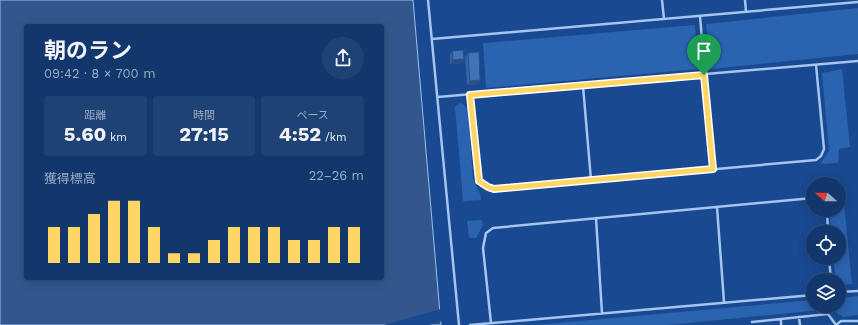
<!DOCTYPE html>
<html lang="ja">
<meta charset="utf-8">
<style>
body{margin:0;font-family:"Work Sans","Noto Sans JP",sans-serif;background:#1f4275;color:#f1f3f6;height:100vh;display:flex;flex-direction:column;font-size:15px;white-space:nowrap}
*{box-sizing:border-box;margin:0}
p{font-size:13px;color:#9cacc2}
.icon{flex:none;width:22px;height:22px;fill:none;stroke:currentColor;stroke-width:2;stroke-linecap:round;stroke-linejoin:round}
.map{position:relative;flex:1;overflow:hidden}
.side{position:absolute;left:24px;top:24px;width:360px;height:256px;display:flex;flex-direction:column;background:#12376d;border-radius:4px;box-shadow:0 2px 10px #0003,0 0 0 1px #315180}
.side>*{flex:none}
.needle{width:26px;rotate:290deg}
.controls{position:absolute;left:806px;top:177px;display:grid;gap:8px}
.controls a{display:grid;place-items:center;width:40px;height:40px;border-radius:50%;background:#12376d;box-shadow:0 2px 10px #0003,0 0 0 1px #315180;font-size:20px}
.pin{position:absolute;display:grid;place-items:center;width:34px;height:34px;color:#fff;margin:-41px -17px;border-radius:50% 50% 50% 0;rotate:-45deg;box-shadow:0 0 4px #0007}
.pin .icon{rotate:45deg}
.round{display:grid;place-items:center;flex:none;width:42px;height:42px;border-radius:21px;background:#1f4275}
.head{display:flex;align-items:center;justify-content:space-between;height:68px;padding:0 20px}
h1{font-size:22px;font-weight:700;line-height:30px}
.figures{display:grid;grid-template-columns:repeat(3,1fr);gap:6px;height:68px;padding:4px 20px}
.figures div{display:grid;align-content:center;border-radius:4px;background:#1f4275;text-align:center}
.figures b{font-size:20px;font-weight:700}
.figures small{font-size:11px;font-weight:400}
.figures p{font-size:11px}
.chart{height:112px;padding:8px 20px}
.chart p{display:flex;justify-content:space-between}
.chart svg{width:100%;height:72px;margin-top:4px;stroke:#ffd665;stroke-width:6}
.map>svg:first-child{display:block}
.green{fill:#2a63af}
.water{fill:#33578c;stroke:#98c0f2;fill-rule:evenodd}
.pier{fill:#184991}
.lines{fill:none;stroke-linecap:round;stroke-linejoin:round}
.lane{stroke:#a6c5f0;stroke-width:2.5}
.wall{fill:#37639f}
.shaded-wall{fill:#2d5082}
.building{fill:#4073b9;stroke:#2d5082}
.route-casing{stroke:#fff;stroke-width:8}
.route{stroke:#ffd665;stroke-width:5}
</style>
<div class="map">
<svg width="858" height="325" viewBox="0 0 858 325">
<rect width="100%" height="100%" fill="#184991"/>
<!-- green -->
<path class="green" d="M858,8V54L711,69L706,24Z
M695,25L698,69L486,88L483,43Z
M842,69L850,147L839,149L838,163L820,164L829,151L822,73Z
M460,103L464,105L468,110L473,178C475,186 481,191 481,200L463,201L455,107Z
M843,193L852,284L839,285V280H836L833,258H839V232H831L829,210H839V194Z
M482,220L483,225L476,238H469L467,221Z
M858,296V315L843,317L831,309L668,325H535L813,300V306H839V298Z"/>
<!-- water -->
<path class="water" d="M0,0H413L441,325H0ZM26,26H382V278H26Z"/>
<!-- pier -->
<path class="pier" d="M441,309L442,321L429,325H384Z"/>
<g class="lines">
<!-- lane -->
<path class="lane" d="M428,0L459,325
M662,0L664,19
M745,0L746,12
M700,16L713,169
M432,39L858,2
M583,86L591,180
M470,95L477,175L483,184L494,189L816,160L821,156L824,149L816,65
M438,97L858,61
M717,207L724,302
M827,210L828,232
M596,218L602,313
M829,258L831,280
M839,292L858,291
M799,317L800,325
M781,319V325
M752,322L828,314L836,325
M491,323L483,248L486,233L493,228L813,198
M470,325L813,295
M836,325L841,321H858"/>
</g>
<!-- wall -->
<path class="wall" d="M452,51L464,59L461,63L450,64V55Z
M468,53L480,80L478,84L467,85L465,57Z"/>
<!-- shaded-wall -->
<path class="shaded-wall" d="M464,59L461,63L450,64L453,60Z
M480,80L478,84L467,85L470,81Z"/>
<!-- building -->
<path class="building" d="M463,50L464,59L453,60L452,51Z
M479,52L480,80L470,81L468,53Z"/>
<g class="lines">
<defs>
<path id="route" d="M704,75L713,169L494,189L488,187L479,181L470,95Z"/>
</defs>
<!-- route casing -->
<use href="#route" class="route-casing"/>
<!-- route -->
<use href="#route" class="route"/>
</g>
</svg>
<div class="controls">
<a><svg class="needle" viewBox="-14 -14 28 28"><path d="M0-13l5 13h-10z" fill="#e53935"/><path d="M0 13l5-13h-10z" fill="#9cacc2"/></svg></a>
<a><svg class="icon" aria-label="locate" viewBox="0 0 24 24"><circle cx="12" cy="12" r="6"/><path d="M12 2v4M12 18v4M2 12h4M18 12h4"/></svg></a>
<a><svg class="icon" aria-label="layers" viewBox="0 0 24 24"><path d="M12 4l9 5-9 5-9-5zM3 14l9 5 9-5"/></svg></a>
</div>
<div class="pin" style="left:704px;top:75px;background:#1e9e55"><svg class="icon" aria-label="arrive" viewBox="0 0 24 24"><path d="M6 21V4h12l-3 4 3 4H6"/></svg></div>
<section class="side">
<div class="head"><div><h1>朝のラン</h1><p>09:42 · 8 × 700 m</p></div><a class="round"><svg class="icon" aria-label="share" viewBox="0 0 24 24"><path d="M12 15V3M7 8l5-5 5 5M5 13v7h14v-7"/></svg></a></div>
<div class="figures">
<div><p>距離</p><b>5.60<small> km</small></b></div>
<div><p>時間</p><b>27:15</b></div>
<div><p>ペース</p><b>4:52<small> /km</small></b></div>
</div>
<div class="chart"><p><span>獲得標高</span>22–26 m</p>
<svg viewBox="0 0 160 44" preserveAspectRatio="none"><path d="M5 44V22M15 44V22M25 44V14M35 44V6M45 44V6M55 44V22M65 44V38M75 44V38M85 44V30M95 44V22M105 44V22M115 44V22M125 44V30M135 44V30M145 44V22M155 44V22"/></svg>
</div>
</section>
</div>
